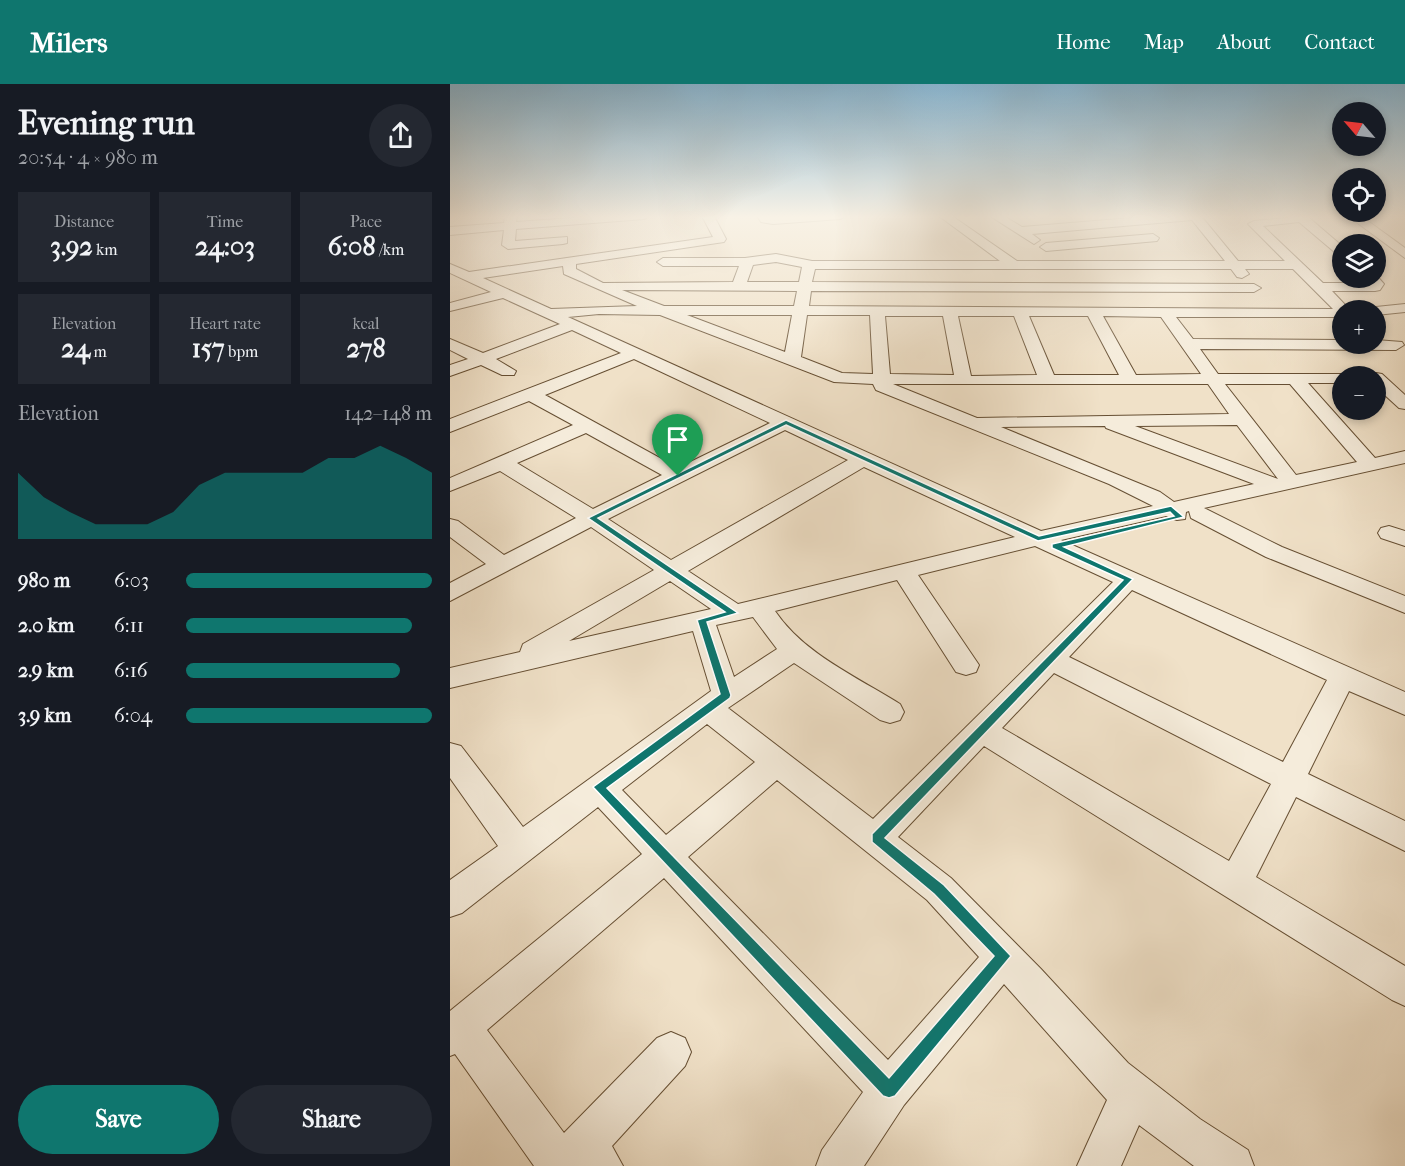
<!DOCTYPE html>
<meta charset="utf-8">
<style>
body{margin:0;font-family:"IM FELL French Canon",serif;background:#242831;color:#f1f3f6;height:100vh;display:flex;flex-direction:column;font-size:22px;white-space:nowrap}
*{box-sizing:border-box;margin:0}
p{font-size:20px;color:#9ea1a6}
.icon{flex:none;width:33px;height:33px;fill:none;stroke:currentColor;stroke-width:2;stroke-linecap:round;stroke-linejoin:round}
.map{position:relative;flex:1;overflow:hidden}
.details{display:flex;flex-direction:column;background:#171b24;width:450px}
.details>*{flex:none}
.needle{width:39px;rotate:298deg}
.controls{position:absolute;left:882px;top:18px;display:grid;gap:12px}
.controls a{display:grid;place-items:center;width:54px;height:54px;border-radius:50%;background:#171b24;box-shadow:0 3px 9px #0003;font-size:30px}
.pin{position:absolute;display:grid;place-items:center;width:51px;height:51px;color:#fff;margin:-62px -26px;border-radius:50% 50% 50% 0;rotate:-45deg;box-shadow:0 0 6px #0007}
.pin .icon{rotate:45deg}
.round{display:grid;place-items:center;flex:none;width:63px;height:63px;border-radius:32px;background:#242831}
.headline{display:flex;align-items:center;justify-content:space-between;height:102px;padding:0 18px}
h1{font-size:33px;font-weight:800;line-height:45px}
.figures{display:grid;grid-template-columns:repeat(3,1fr);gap:9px;height:102px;padding:6px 18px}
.figures div{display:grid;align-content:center;border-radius:0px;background:#242831;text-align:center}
.figures b{font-size:26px;font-weight:800}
.figures small{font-size:16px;font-weight:400}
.figures p{font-size:16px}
.chart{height:168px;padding:12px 18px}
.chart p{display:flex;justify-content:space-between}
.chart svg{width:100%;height:108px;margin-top:6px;fill:#0f766e;opacity:.7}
.button{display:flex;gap:12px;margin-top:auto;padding:12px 18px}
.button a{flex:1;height:69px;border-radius:36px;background:#0f766e;color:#fff;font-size:24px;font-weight:800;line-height:69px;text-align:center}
.button a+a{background:#242831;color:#f1f3f6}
ul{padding:0 18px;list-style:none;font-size:20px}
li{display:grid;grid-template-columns:96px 72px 1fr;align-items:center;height:45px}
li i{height:15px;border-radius:8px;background:#0f766e}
header{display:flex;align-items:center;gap:36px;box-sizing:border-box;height:84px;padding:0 30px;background:#0f766e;color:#fff}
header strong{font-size:28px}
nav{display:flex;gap:33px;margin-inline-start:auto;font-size:21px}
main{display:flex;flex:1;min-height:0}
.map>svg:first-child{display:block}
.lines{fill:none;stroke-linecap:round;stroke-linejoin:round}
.minor-casing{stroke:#664f33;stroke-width:2}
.minor{fill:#f5ecdb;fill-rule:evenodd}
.route{fill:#0f766e;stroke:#fff;stroke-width:1.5;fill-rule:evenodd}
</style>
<header>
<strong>Milers</strong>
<nav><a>Home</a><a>Map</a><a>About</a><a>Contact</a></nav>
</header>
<main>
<section class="details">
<div class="headline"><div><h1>Evening run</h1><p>20:54 · 4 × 980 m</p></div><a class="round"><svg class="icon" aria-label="share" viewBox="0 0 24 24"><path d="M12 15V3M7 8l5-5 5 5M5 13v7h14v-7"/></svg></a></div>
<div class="figures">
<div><p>Distance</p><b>3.92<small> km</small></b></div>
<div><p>Time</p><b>24:03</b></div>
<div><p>Pace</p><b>6:08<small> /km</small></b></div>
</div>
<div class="figures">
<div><p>Elevation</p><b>24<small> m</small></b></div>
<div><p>Heart rate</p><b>157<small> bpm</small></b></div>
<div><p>kcal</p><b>278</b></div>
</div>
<div class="chart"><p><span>Elevation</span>142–148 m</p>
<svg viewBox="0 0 160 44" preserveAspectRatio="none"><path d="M0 44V17L10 27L20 33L30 38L40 38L50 38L60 33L70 22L80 17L90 17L100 17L110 17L120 11L130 11L140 6L150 11L160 17V44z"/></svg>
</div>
<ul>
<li><b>980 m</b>6:03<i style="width:100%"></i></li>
<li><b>2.0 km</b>6:11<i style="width:92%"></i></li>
<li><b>2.9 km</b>6:16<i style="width:87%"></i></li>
<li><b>3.9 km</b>6:04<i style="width:100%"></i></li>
</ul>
<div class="button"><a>Save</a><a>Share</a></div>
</section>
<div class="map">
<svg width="955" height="1082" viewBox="0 0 955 1082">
<rect width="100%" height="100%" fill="#f0e1c8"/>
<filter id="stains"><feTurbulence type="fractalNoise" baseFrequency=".00333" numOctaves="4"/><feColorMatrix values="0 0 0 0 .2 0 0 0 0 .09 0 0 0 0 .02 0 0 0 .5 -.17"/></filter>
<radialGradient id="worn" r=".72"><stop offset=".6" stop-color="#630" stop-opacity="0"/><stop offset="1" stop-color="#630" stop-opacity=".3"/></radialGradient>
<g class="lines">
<defs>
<path id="minor" d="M55,132H67L66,138L149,132H200L194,135L66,145L65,157L117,153V159L113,160L58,165L52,161L54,146L0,151V143L54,139Z
M252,132H264L276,155L274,158L126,180V185L153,199L283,198L289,182H213L207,178L213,174H295L326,170L362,177H550L489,132H502L567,177H775L742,136L582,150L590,156L584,160L540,132H554L572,143L705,132H751L788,177H835L798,140L804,137L857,132L892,162V172L888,171L849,138L813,142L873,199H919L916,194H926V191L934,200L930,206L925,207H882L900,226H892V233H726L743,255L892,256V260H926V256L952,258L954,261L946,266L750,265L768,290H898L899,292H892V299H858L925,374L955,367V379L754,424L832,463L955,512V529L816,473L741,434L739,427L736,428L735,435L727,436L716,432L611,456L955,608V631L899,607L858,690L955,737V767L846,713L806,793L955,882V922L942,916L534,662L448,753L501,794L591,885L678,979L750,1035L798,1066L804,1082H744L689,1041L671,1082H627L657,1016L554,900L454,1021L414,1082H366L372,1066L413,1008L214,794L37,946L114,1049L207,954L221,948L235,954L241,968L235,982L162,1062L173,1082H84L5,970L0,972V927L192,770L148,723L12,829L0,833V796L48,762L0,694V659L11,662L73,743L261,607L243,547L0,604V584L70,568L73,560L204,486L141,443L0,517V499L36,480L0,453V435L8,437L54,471L126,434L50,387L0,407V394L123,341L79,317L0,348V335L171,269L122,246L46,275L66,287L64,291H52L31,281L0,292V281L18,275L0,266V255L33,269L110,240L53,214L0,227V219L41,208L0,189V180L19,188L263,153ZM326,178L352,183L349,198H297L303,181ZM113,182L114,190L187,222L101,225L33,194ZM781,185L787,193L792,194L799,190L795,185H843L883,225L359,222L361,207L804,208L811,204L804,200L362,198L365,185ZM172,206L347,207L344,222H214ZM149,230L210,231L384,298L423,300L426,306L659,400L703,422L591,447L118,233ZM237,231H342L335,268ZM357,231H420L423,290L392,289L351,273ZM435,232H493L504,291L440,290ZM508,232H564L587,291L521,292ZM579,232H638L669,291H604ZM653,232L711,233L751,290L686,291ZM184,275L320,339L228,384L95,311ZM443,300H758L779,330L527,334ZM775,300H840L907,378L846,391ZM787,341L828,395L685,342ZM655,342L656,344L804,400L724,418L710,408L551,343ZM335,346L398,376L221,476L158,435ZM136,349L212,391L143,425L67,379ZM414,383L565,453L288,520L238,487ZM585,462L663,498L423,735L278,624L344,579L430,636L440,639L450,636L454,628L450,620C407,593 354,570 325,527L447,496L506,588L516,591L526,588L529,581L468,491ZM220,497L261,525L119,557ZM682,506L877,596L833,678L619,573ZM303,533L327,565L284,593L266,541ZM604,589L821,700L779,777L552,644ZM257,640L305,678L216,751L172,706ZM327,696L477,816L529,873L438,976L238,773Z
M307,132H396L390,135L323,140L311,138Z
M898,132H911L955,164V174Z
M703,150L709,154L707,157L596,167L590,163L596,159Z
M955,220V228L926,231V226H919L926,223Z
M926,289L932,290L955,311V325L949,324L926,303V292H919Z
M939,442L955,447V462L931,454L928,449L931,444Z"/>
</defs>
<!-- minor casing -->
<use href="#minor" class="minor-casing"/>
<!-- minor -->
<use href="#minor" class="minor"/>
</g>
<!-- sky -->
<linearGradient id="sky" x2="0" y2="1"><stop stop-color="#89b8d5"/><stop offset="0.47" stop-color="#f8f2e6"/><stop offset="1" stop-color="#f8f2e6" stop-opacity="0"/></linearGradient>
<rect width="955" height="283" fill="url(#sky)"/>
<!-- route -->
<path class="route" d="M336,336L589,452L721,422L734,433L614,463L683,495L435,754L494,801L561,872L445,1012L439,1014L433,1012L143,703L270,610L247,536L275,528L138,434ZM336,341L588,457L720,428L724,432L602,460V464L673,496L422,750V758L484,810L544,872L439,994L157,704L280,614L281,611L257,538L288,529L148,434Z"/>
<rect width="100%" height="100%" filter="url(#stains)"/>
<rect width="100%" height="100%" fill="url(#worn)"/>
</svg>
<div class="controls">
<a><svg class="needle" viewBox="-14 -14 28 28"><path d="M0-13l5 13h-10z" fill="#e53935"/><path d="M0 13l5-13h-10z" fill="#9ea1a6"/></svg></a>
<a><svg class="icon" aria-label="locate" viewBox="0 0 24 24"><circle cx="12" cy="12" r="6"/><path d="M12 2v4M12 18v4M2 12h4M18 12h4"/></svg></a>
<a><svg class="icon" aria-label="layers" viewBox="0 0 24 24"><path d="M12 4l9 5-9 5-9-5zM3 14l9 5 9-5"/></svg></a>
<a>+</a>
<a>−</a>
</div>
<div class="pin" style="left:228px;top:392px;background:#1e9e55"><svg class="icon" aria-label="arrive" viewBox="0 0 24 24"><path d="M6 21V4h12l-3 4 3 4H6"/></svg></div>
</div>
</main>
